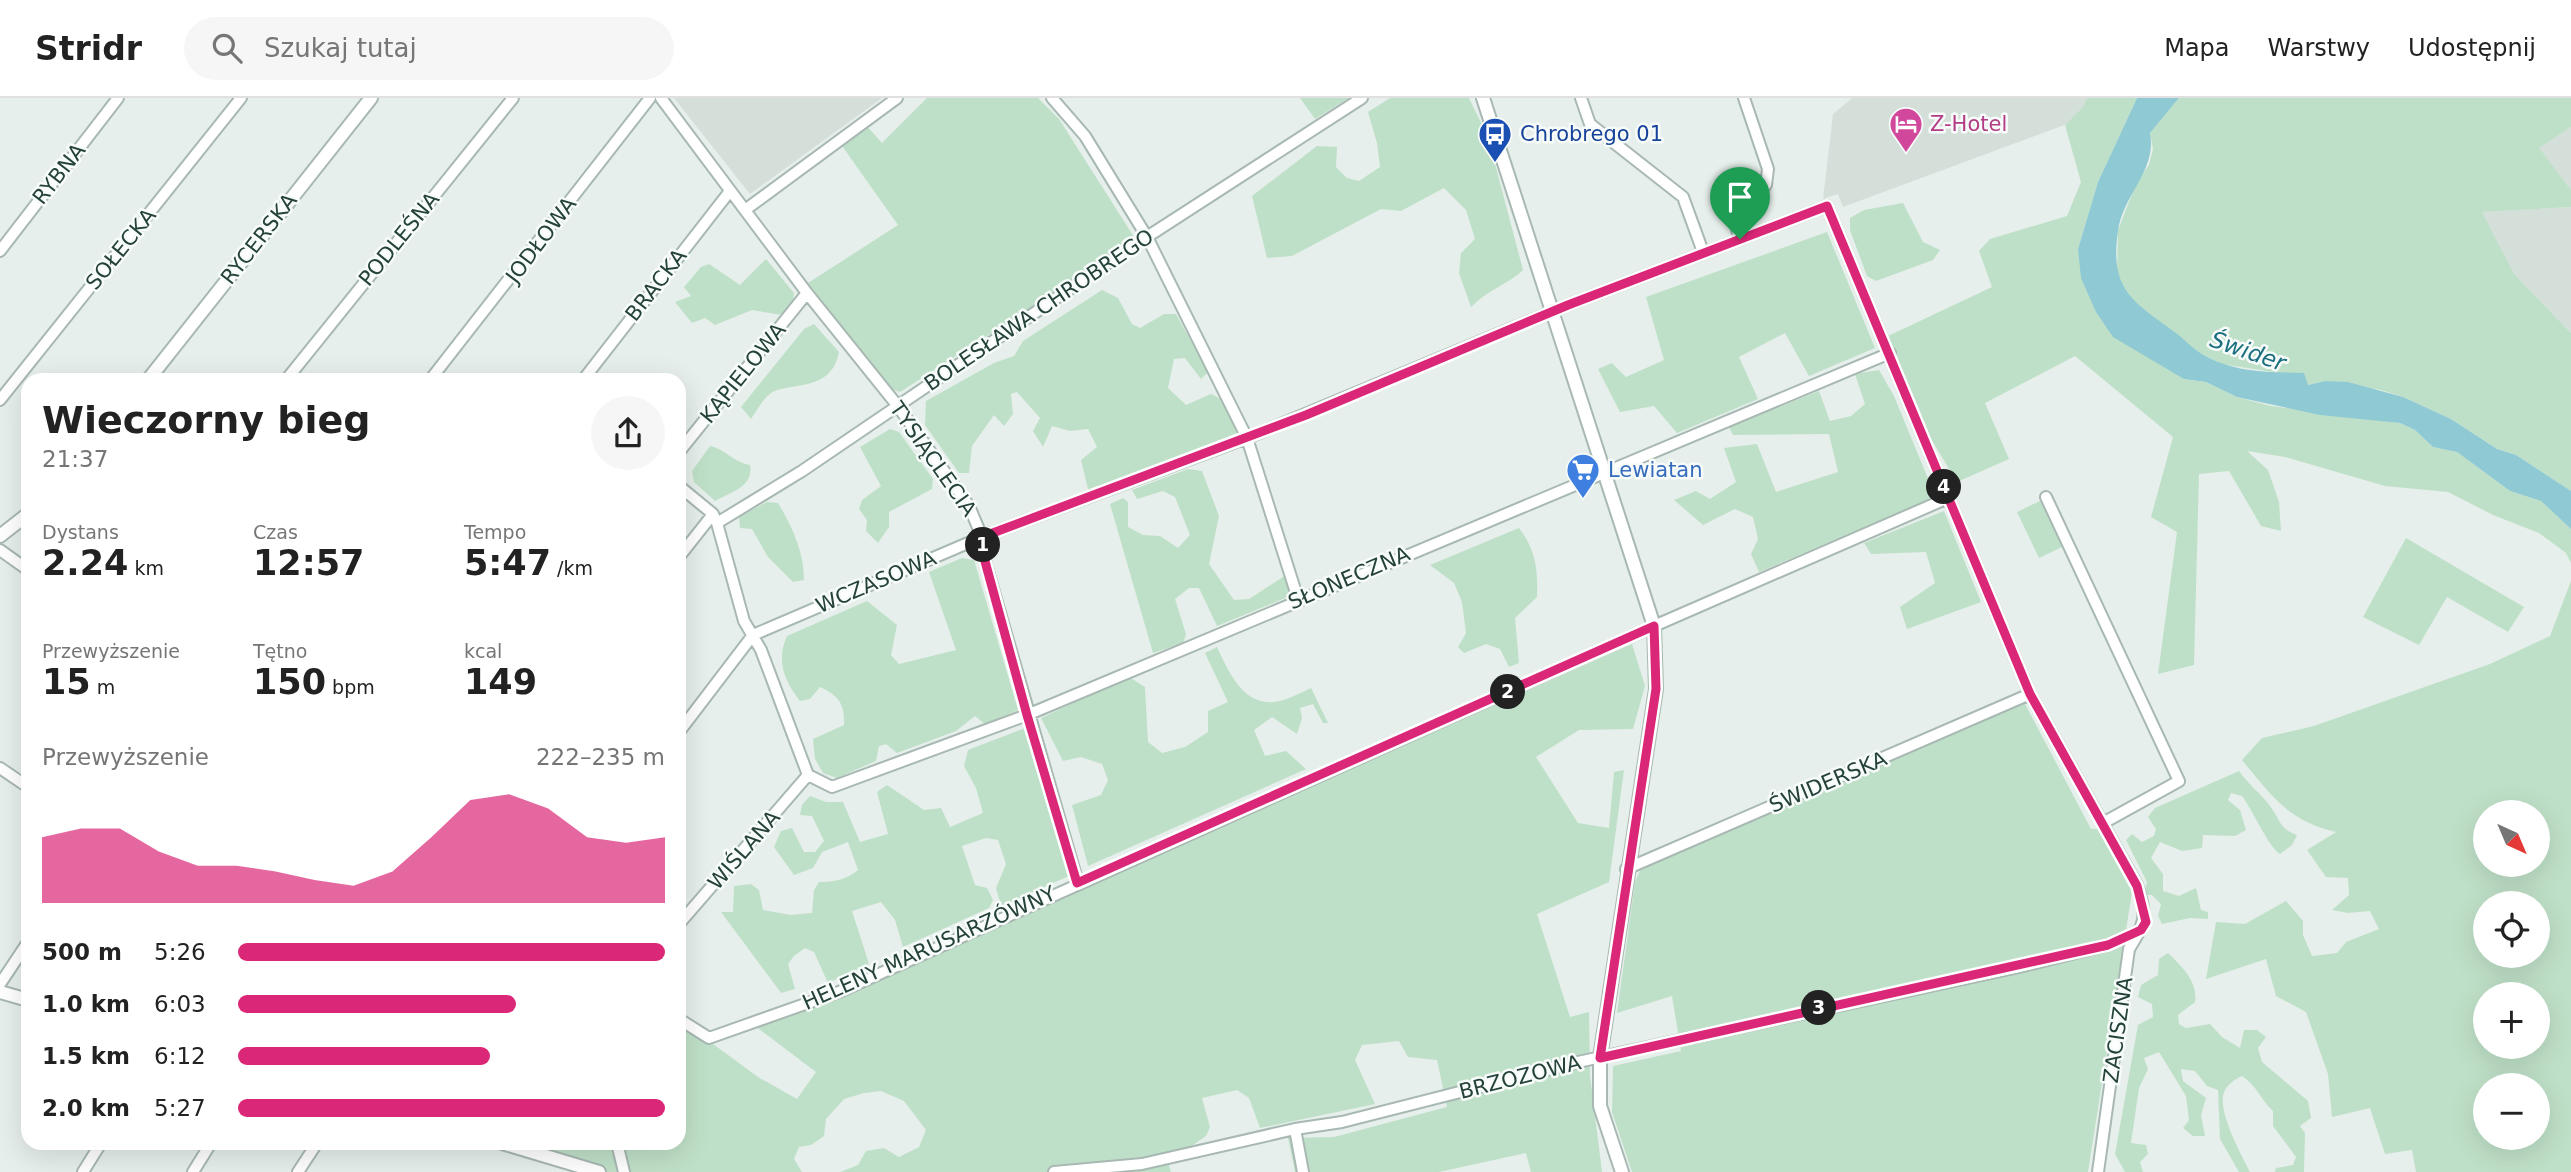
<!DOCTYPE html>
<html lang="pl">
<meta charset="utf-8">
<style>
body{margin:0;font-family:"DejaVu Sans",sans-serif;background:#f6f6f6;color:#222;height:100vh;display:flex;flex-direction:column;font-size:26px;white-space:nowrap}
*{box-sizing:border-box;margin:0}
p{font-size:23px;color:#767676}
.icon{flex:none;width:38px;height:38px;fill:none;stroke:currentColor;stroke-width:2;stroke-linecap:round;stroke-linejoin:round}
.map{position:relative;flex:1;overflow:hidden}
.sheet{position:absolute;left:21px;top:275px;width:665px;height:777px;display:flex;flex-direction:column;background:#fff;border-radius:21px;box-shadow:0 7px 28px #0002}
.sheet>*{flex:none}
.needle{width:46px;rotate:136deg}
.tools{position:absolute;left:2473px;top:702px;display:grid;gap:14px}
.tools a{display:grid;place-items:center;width:77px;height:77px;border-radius:50%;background:#fff;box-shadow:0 7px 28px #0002;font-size:35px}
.pin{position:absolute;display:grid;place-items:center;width:60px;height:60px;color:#fff;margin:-72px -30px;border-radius:50% 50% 50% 0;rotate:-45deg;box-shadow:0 0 7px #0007}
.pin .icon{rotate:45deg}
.km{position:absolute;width:35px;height:35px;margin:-18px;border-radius:50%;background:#222;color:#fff;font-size:19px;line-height:35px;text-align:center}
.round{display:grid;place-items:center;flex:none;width:74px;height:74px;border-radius:37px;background:#f6f6f6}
.headline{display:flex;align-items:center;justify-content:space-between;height:119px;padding:0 21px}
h1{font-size:38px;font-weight:700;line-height:52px}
.figures{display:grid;grid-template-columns:repeat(3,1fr);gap:10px;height:119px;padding:7px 21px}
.figures div{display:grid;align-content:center}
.figures b{font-size:35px;font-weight:700}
.figures small{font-size:19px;font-weight:400}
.figures p{font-size:19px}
.chart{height:196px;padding:14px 21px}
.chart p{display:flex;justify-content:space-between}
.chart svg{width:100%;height:126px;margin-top:7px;fill:#db2777;opacity:.7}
ul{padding:0 21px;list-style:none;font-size:23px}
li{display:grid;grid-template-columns:112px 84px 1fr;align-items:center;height:52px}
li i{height:18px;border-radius:9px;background:#db2777}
header{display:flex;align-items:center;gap:42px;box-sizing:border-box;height:98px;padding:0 35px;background:#fff;border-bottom:2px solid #e0e0e0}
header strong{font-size:33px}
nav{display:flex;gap:38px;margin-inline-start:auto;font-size:24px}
.search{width:490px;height:63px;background:#f6f6f6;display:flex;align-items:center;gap:18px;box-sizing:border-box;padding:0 24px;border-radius:38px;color:#767676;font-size:26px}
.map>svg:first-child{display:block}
.built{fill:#d4dfda}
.green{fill:#bfe0c8;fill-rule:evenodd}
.water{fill:#8ec9d4}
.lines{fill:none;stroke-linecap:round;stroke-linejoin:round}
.minor-casing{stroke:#a8b8b2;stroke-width:14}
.tertiary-casing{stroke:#a8b8b2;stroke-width:16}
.minor{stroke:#fff;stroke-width:10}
.tertiary{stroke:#fff;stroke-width:12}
.route-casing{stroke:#fff;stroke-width:14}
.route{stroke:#db2777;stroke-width:9}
.labels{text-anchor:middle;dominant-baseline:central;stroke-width:5;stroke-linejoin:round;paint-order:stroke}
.hotel-label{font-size:21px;fill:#b23c85;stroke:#f7fbf9;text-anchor:start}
.transit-label{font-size:21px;fill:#164399;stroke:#f7fbf9;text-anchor:start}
.street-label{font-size:21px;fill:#24423a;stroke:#f7fbf9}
.shop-label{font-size:21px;fill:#366cbe;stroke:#f7fbf9;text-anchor:start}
.water-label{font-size:23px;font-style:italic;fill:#1c6f80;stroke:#f7fbf9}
</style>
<header>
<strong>Stridr</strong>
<div class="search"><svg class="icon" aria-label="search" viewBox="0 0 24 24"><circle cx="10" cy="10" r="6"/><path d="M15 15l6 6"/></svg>Szukaj tutaj</div>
<nav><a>Mapa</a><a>Warstwy</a><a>Udostępnij</a></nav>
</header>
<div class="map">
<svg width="2571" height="1074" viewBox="0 0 2571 1074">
<rect width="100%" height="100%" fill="#e6efeb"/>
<!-- built -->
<path class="built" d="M674,0H882L750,96Z
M1852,0H2104L2097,15L1843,109L1838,96L1823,101L1833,16Z
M2571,29V92L2538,50Z
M2571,109V235L2514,176L2481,114Z"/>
<!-- green -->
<path class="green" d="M927,0H1038L1059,21L1136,142L900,294L891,291L808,185L898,127L840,45L865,26L882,45Z
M1300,0H1349L1315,21Z
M1390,0H1469L1488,39L1523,172C1507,187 1487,192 1471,209L1459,175L1461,155L1475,141L1466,112L1444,90L1401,113L1381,111L1292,158L1267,160L1252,98L1317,48L1337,49L1336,69L1347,80L1359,83L1380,69L1377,45L1368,14Z
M2087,0H2137L2098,84L2078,151L2184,281L2206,284L2237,299L2271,308L2400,325L2415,332L2433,349L2457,354L2510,393L2541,403L2571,431V465L2566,455L2539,435L2493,417L2448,394L2385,388L2285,359L2247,353L2268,372L2279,404L2281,433L2261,428L2229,373L2199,376L2194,567L2158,576L2177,434L2151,419L2173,339L2075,258L1985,305L2009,361L1957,384L1928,336L1888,238L1992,189L1979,153L1990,141L2067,118L2081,84L2065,27L2084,8Z
M2179,0H2571V29L2539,50L2571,92V109L2482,114L2514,176L2571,235V393L2516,357L2497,351L2451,321L2403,299L2381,292L2325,283L2308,287L2273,274L2221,266L2197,253L2136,207L2123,192L2117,173L2118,132L2137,83L2149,67L2153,51L2150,35Z
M1903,105L1923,144L1940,152L1933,162L1876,183L1867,178L1850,132V120L1864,112Z
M1827,134L1875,250L1809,278L1785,235L1739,259L1758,301L1677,335L1654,308L1620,314L1598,271L1612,265L1626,279L1664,262L1646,199Z
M766,161L794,195L792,208L782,217L752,212L715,227L705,220L692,225L675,204L691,198L684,189L701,169L709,166L740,187Z
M1102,192L1118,200L1132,226L1140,230L1164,216H1176L1208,274L1201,281L1185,260L1174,261L1168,290L1186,307L1211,296L1221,301L1237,335L1089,395L1081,362L1097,349L1088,331L1070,333L1052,328L1043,349L1033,333L1040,320L1017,294L1011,296L1013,316L1004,328L994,317L972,348L969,375H959L925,327L926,303L994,265L1014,258L1023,243Z
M814,226L839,254C832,289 804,285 777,292C765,296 758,311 751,321L741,309L804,231Z
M1879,272L1894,298L1936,400L1759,474L1751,456L1758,441L1753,419L1735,411L1703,427L1674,402L1696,393L1710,401L1736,384L1724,350L1757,346L1776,394L1838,374L1829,336L1733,337L1729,329L1819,293L1830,323L1851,318L1865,306L1855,276Z
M890,331L899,334L933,381L932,391L889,414V429L878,445L866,433L867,422L859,411L862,402L881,388L860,349Z
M710,348C725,351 735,365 750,367C754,389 731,394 715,403L694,384L692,373Z
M1188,371L1202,373L1219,418L1209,466L1234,502L1249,501L1286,477L1290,498L1217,528L1199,490H1189L1175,501L1186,536L1183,545L1153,555L1110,406L1123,400L1128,404V429L1143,437L1160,438L1178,450L1190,437L1175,399L1163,393L1137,401L1132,392Z
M2042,402L2064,448L2039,460L2017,414Z
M767,404L778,405C792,428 804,454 804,482L793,484L768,459L752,431L740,430L739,419Z
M1944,413L1981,504L1907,531L1900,509L1935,485L1926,454L1871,456L1864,445Z
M1519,430C1536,452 1538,472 1537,499L1515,520L1519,565L1509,569L1500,551L1486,546L1464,555L1458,549L1466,535L1462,504L1454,485L1430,467Z
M2406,440L2524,509L2508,534L2447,499L2419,547L2363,519Z
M962,460L974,462L1018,612L985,626L975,618L956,633L897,655L886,646L879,648L876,663L837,680L823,675L815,661L813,641L844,627C845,606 839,598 820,589L810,601L800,603C784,583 776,562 787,538L867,503L897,527L891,557L899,566L956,552L929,474Z
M2571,483V1074H2416L2412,1052L2385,1056L2370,1010L2332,1019L2328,976L2306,914L2276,898L2266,861L2206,881L2216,824L2245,826L2286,803L2303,823V837L2312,858L2337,855L2346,844L2379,831L2370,813L2348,815L2332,812L2349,797L2348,780L2326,779L2307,752L2336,734C2289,724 2271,697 2242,662L2262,640L2314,628L2490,566L2550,538ZM2485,714H2538V766H2485ZM2485,805H2538V858H2485ZM2485,896H2538V948H2485ZM2485,987H2538V1040H2485Z
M1632,546L1645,588L1633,631L1579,632L1536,659L1578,725L1609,730L1614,674L1624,672L1609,784L1537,816L1570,919L1589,914L1590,977L1602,1074H1531L1526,1055L1439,1074H1295L1288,1040L1334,1039L1447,1009L1437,962L1408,959L1399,943L1362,947L1355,962L1375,1006L1260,1030L1249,1000L1237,992L1202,1000L1210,1029L1206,1038L1168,1064L1171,1074H840L858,1067L866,1053L884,1050L899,1059L919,1049L926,1032L904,1003L881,993L864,995L844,1001L826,1021L824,1038L811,1047L799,1049L794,1061L802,1074H599L502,1045H679V921L758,979L797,1001L816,974L755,928L836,901Z
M1217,549C1228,572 1242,607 1274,604C1286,603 1300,595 1311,590L1328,625H1323L1313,606L1300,610L1302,620L1297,636L1272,619L1254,632L1265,658L1286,653L1306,671L1088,768L1072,707L1101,697L1108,682L1102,666L1081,659L1063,663L1041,620L1129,579L1145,589L1148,644L1162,655L1185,649L1208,634V613L1228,604L1205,555Z
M2024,604L2091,731H2108L2132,794L2088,1074H1632L1612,1014L1613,968L1681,953L1672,898L1617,915L1635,784L1642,768Z
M1025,630L1069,778L1001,808L996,790L1006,766L998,742L986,740L962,748L975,787L987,790L993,802L989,810L903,849L895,822L881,804L852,813L869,866L828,885L814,854L805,850L794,858L788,866L795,891L781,895L721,814H733L734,788L751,786L759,792L763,812L791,817L812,815L814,792L819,784C834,784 846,782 858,772L848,744L822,754L813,770L794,777L774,749L781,733L792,730L804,754H815L824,743L812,718L800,717L802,707L810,698L826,704H843L860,744L888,736L877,694L887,687L924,712L941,710L950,729L983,715L976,690L964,668L968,652Z
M2239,673C2248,686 2261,696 2270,708C2280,721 2279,731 2297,737L2292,747L2280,756C2269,750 2252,711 2242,698L2231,695L2228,702L2240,712L2246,732L2235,738L2203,737L2202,750L2182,753L2160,744L2151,760L2163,776V793L2179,798L2196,790L2201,812L2208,814V821L2190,820L2162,826L2158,818L2161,806L2152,797H2144L2147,784L2126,742L2132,736L2142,744L2154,738L2156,731L2148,719L2155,710Z
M2168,855C2182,869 2198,883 2195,904L2178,917L2179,926L2186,930L2210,926L2222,939L2240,950L2244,932H2257L2266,939L2258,950L2262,964L2308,1003L2311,1020L2300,1028L2305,1035L2304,1074H2275L2276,1070L2293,1067L2296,1059L2273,1028V1013C2261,1002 2257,988 2242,978C2234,982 2225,987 2223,998C2220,1018 2241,1056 2250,1074H2239L2220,1041L2218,992L2207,988L2195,973L2181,971L2183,983L2206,1000L2201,1017L2205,1038H2193L2183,1030L2189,1022L2186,998L2159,954L2144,960L2148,971L2139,990L2131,1045L2146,1047L2148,1056L2140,1064L2143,1074H2125L2115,1056L2138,927L2153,919L2152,906L2138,899L2141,887L2158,877L2159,861Z"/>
<!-- water -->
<path class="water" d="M2137,0H2179L2150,35C2157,73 2123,96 2118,133C2109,193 2134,204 2176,235C2183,240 2189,247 2196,252C2228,275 2267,274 2304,275L2308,287L2325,283L2348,284L2403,299L2451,321L2497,351L2516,357L2571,393V431L2541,403L2510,393L2457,354L2433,349L2415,332L2400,325L2320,317L2237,299L2206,284L2184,281L2113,239L2096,214L2081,180L2078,151L2098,84Z"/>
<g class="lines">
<defs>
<path id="minor" d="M661,0L807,195L897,307L969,408L982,439L983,456L1078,785
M1052,0L1085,38L1147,139L1247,340L1298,501
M1581,0L1590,26L1683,99L1703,154
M745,112L897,0
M1740,141C1728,111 1745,105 1766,87L1768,71L1744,0
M0,153L118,0
M286,282L513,0
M430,282L650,0
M583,282L730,93
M0,302L241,0
M679,354L807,195
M679,388L713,416L717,425L744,523L761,552L808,677L832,689L1027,617L1890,255
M2046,399L2179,683L2103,725
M717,425L802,373L1133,148L1362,0
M0,452L28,472
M679,459L713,416
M679,634L753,537L982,439L1247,340L1568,207L1827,108L2030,596L2137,787C2147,818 2146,824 2129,851L2098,1074
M0,670L28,689
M1626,771L2030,596
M679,826L808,677
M0,886L28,844
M679,921L709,940L839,894L1654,528L1948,400
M1295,1031L1303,1074
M617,1045L624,1074
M83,1074L101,1045
M193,1074L211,1045
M298,1074L317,1045
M1054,1074L1142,1066L1295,1031L1342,1024L1578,964L2019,869L2108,847L2141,832"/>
<path id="tertiary" d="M1483,0L1654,528L1656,591L1600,960V1008L1622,1074
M148,282L371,0
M0,438L28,416
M0,894L28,902
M502,1045L599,1074"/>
</defs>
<!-- minor casing -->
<use href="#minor" class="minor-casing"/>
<!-- tertiary casing -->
<use href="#tertiary" class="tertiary-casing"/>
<!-- minor -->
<use href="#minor" class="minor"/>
<!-- tertiary -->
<use href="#tertiary" class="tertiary"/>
</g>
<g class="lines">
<defs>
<path id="route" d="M1827,108L2030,596L2137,788L2146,824L2141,832L2108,847L1600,960L1656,591L1654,528L1077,785L1027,617L983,456L982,439L1306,317L1568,207Z"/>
</defs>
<!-- route casing -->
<use href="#route" class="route-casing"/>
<!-- route -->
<use href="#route" class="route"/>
</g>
<!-- icons -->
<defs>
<symbol id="hotel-pin" viewBox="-11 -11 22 30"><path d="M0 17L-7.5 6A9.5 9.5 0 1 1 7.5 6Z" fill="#d1479c" stroke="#f7fbf9"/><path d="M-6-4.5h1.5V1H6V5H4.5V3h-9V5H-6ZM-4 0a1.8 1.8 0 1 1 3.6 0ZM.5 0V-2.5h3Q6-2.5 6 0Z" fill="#fff"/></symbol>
<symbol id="bus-pin" viewBox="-11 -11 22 30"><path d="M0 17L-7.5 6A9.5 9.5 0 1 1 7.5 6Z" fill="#1a4fb4" stroke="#f7fbf9"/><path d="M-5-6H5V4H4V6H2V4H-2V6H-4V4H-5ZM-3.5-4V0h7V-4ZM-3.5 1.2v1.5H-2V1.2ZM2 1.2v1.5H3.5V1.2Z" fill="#fff"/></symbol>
<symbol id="supermarket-pin" viewBox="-11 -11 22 30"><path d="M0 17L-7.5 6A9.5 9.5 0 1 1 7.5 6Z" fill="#3f7fe0" stroke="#f7fbf9"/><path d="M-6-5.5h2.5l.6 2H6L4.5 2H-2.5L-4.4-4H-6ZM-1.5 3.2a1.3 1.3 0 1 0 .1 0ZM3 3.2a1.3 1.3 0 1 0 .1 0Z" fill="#fff"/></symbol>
</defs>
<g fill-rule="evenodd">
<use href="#hotel-pin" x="1887" y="7" width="38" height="52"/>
<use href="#bus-pin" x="1476" y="17" width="38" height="52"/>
<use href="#supermarket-pin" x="1564" y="353" width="38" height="52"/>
</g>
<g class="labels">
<!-- hotel labels -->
<g class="hotel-label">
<text x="1930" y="26">Z-Hotel</text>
</g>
<!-- transit labels -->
<g class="transit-label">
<text x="1520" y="36">Chrobrego 01</text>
</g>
<!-- street labels -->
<g class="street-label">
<text transform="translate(59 76) rotate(-52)">RYBNA</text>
<text transform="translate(259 141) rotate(-52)">RYCERSKA</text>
<text transform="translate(399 141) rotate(-51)">PODLEŚNA</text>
<text transform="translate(541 142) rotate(-53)">JODŁOWA</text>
<text transform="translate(121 151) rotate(-51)">SOŁECKA</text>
<text transform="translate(656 187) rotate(-52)">BRACKA</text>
<text transform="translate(1039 212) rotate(-34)">BOLESŁAWA CHROBREGO</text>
<text transform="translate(743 275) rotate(-51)">KĄPIELOWA</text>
<text transform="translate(933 361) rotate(55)">TYSIĄCLECIA</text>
<text transform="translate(1349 480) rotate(-23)">SŁONECZNA</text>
<text transform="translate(876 484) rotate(-23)">WCZASOWA</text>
<text transform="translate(1828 684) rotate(-23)">ŚWIDERSKA</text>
<text transform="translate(744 752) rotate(-49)">WIŚLANA</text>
<text transform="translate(929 850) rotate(-24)">HELENY MARUSARZÓWNY</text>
<text transform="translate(2118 932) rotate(-82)">ZACISZNA</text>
<text transform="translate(1520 979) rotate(-14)">BRZOZOWA</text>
</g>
<!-- shop labels -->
<g class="shop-label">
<text x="1608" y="372">Lewiatan</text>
</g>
<!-- water labels -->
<g class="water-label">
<text transform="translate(2248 253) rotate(19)">Świder</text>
</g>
</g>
</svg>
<div class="tools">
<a><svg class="needle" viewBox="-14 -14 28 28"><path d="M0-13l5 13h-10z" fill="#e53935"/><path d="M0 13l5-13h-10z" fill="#767676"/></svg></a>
<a><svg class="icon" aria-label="locate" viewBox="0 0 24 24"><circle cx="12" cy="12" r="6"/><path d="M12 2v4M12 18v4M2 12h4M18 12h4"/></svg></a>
<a>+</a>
<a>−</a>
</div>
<div class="pin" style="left:1740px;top:141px;background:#1e9e55"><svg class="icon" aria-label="arrive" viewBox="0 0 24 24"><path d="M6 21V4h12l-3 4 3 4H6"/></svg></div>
<b class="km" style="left:983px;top:447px">1</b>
<b class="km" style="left:1508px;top:594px">2</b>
<b class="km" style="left:1819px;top:910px">3</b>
<b class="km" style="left:1944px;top:389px">4</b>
<section class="sheet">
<div class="headline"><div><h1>Wieczorny bieg</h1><p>21:37</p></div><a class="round"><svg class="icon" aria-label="share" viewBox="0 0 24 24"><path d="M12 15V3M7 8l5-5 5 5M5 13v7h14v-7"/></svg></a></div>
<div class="figures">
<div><p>Dystans</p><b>2.24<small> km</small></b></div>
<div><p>Czas</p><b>12:57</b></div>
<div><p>Tempo</p><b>5:47<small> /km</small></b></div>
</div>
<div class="figures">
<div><p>Przewyższenie</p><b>15<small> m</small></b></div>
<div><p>Tętno</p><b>150<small> bpm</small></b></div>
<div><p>kcal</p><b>149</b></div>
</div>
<div class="chart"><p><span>Przewyższenie</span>222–235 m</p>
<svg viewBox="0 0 160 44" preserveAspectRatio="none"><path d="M0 44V21L10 18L20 18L30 26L40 31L50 31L60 33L70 36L80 38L90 33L100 21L110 8L120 6L130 11L140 21L150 23L160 21V44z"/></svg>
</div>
<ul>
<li><b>500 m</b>5:26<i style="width:100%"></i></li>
<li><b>1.0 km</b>6:03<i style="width:65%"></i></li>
<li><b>1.5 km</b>6:12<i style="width:59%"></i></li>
<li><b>2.0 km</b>5:27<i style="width:100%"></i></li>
</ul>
</section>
</div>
